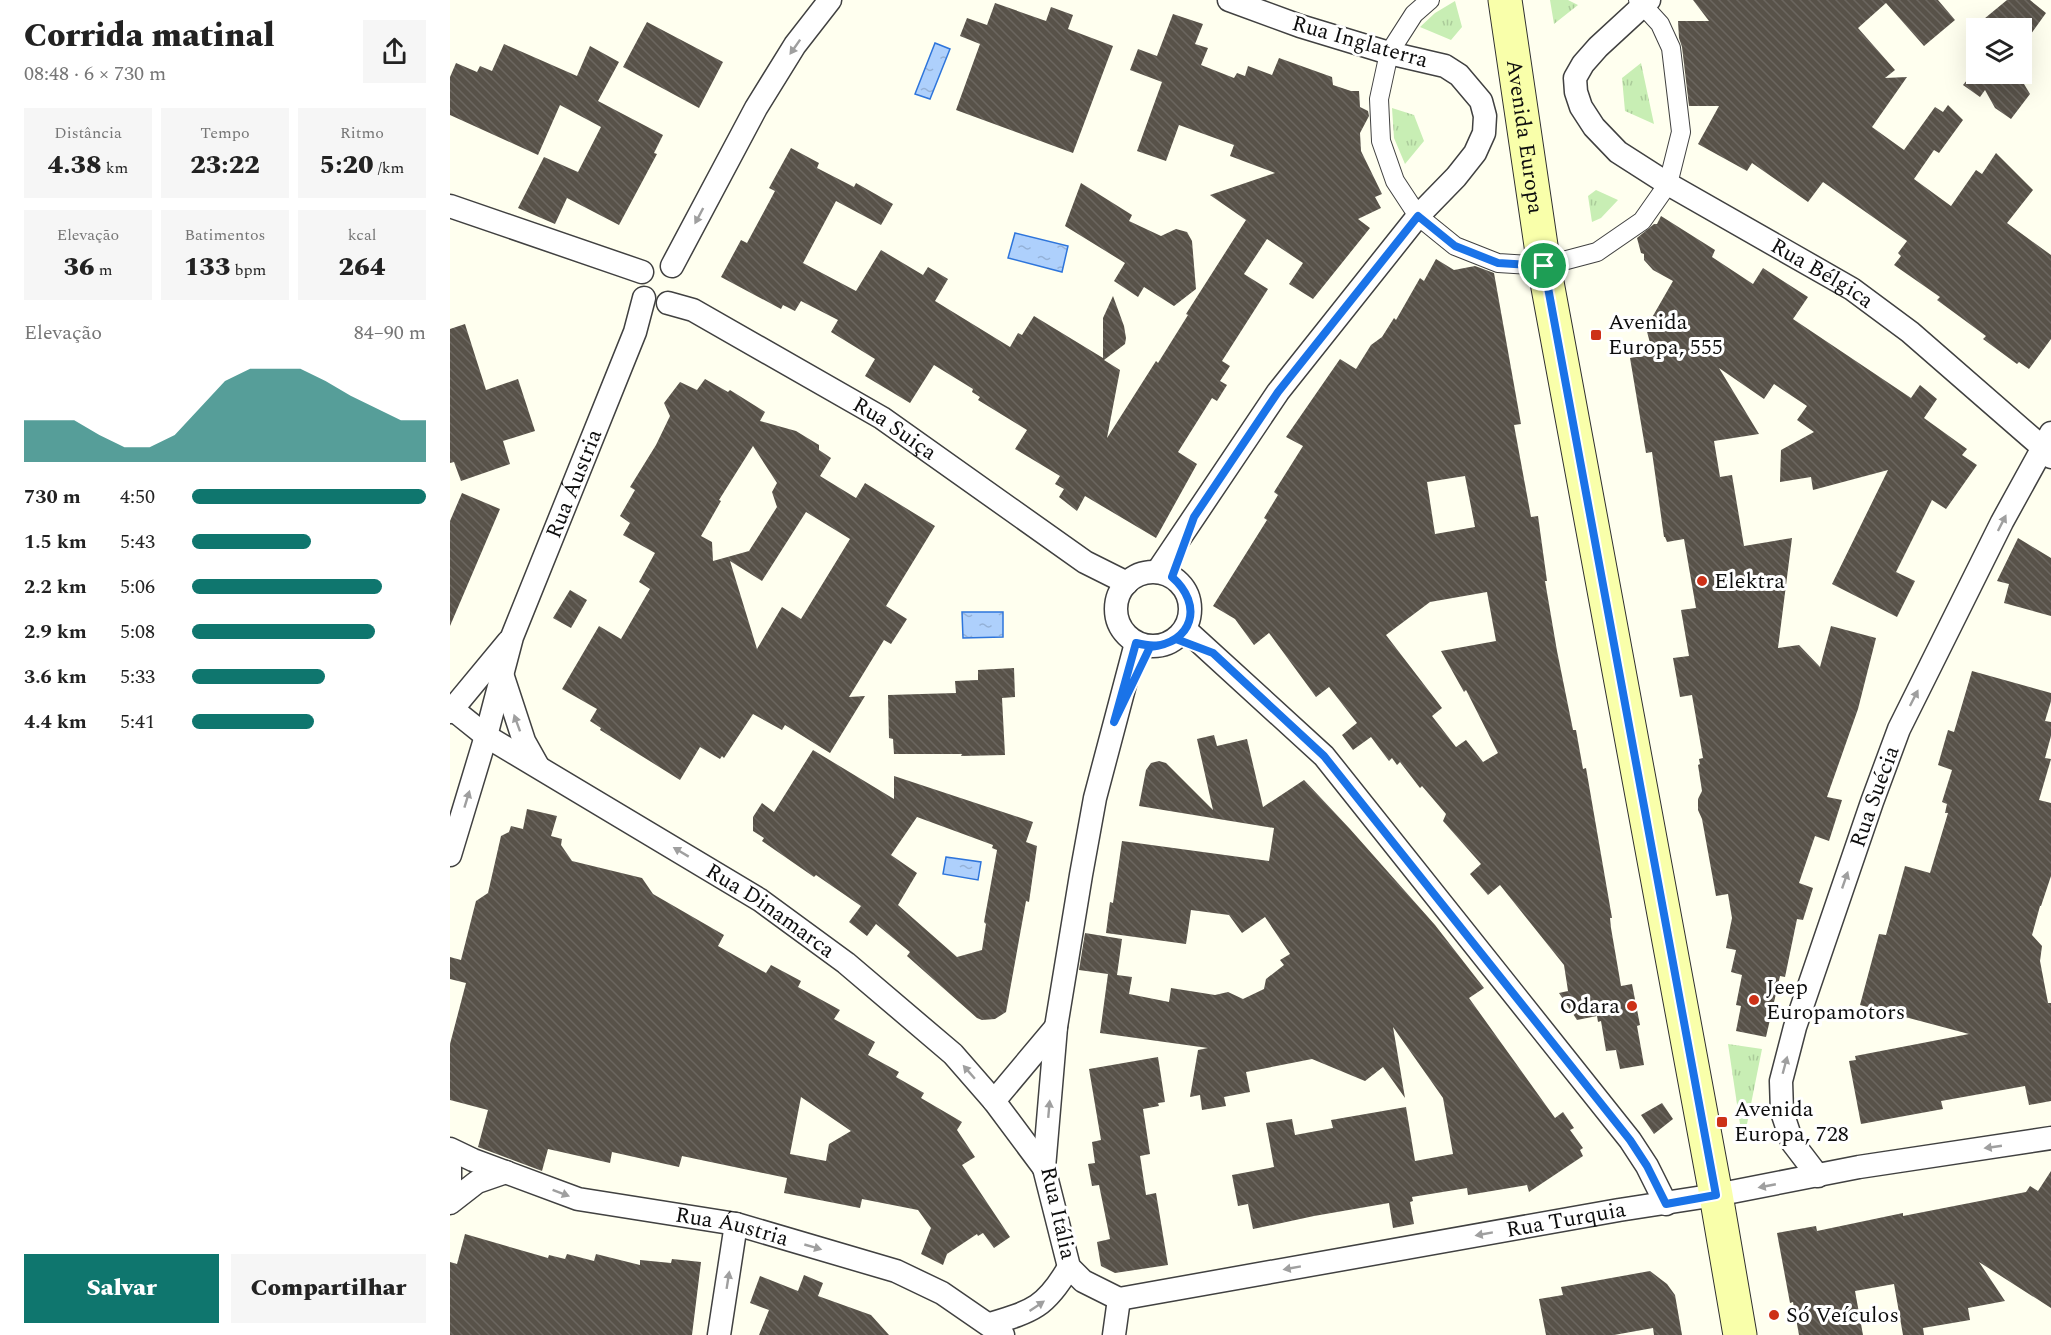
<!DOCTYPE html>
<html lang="pt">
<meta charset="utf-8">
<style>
body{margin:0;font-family:Spectral,serif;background:#f6f6f6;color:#222;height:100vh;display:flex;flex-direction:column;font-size:22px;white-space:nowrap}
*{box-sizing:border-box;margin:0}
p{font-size:20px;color:#767676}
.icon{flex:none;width:33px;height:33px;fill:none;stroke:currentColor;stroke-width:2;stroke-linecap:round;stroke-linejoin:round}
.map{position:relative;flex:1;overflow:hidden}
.side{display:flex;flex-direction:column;background:#fff;width:450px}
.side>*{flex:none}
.controls{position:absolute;left:1516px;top:18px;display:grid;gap:12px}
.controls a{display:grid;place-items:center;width:66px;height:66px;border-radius:0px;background:#fff;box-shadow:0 6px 24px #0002;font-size:30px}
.pin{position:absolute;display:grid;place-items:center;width:51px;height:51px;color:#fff;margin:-26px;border:3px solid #fff;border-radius:50%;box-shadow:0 2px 6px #0007}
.round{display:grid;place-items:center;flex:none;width:63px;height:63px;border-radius:0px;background:#f6f6f6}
.headline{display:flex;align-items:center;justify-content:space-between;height:102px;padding:0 24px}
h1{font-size:33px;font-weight:800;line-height:45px}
.metrics{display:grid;grid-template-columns:repeat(3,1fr);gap:9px;height:102px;padding:6px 24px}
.metrics div{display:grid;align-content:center;border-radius:0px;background:#f6f6f6;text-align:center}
.metrics b{font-size:26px;font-weight:800}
.metrics small{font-size:16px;font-weight:400}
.metrics p{font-size:16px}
.chart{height:168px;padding:12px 24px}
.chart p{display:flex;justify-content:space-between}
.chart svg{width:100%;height:108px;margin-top:6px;fill:#0f766e;opacity:.7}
.action{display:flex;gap:12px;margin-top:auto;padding:12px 24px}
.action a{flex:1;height:69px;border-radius:0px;background:#0f766e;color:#fff;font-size:24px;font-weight:800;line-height:69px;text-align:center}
.action a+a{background:#f6f6f6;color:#222}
ul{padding:0 24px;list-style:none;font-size:20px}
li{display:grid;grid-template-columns:96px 72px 1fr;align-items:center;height:45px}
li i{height:15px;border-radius:8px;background:#0f766e}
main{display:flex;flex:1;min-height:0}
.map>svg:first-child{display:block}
.grass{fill:url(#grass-tufts)}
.water{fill:url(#water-ripples);stroke:#2e75db;stroke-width:1.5}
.building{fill:url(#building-back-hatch);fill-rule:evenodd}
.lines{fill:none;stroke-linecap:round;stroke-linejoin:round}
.pedestrian-casing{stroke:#414141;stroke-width:20}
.minor-casing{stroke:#414141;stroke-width:25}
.secondary-casing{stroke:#303030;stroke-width:35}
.pedestrian{stroke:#fff;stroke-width:18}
.minor{stroke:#fff;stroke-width:22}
.secondary{stroke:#f9ffaa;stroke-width:33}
.oneway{fill:#9f9f9f}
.route-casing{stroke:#fff;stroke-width:12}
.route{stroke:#1a73e8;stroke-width:8}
.poi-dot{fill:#cd3118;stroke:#fff;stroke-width:2}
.labels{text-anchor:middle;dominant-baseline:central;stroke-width:6;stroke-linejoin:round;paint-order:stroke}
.street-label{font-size:22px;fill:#0e0e0e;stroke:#fff}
.poi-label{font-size:22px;fill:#0e0e0e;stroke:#fff;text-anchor:start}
</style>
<main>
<section class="side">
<div class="headline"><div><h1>Corrida matinal</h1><p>08:48 · 6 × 730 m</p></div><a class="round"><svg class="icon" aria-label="share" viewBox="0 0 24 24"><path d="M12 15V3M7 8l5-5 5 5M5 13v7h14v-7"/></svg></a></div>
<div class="metrics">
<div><p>Distância</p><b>4.38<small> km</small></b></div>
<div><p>Tempo</p><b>23:22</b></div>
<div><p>Ritmo</p><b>5:20<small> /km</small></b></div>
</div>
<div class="metrics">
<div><p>Elevação</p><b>36<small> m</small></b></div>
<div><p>Batimentos</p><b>133<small> bpm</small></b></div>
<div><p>kcal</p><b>264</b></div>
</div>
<div class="chart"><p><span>Elevação</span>84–90 m</p>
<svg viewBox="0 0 160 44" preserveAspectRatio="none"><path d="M0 44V27L10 27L20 27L30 33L40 38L50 38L60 33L70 22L80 11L90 6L100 6L110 6L120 11L130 17L140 22L150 27L160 27V44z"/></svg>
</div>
<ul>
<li><b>730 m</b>4:50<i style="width:100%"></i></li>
<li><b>1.5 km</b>5:43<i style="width:51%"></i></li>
<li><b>2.2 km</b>5:06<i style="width:81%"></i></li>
<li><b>2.9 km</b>5:08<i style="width:78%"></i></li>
<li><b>3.6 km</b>5:33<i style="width:57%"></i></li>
<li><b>4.4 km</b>5:41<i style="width:52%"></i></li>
</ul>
<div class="action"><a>Salvar</a><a>Compartilhar</a></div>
</section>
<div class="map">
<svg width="1601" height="1335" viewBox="0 0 1601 1335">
<defs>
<pattern id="grass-tufts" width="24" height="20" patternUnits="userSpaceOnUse" patternTransform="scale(1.5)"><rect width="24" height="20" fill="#c8eeb4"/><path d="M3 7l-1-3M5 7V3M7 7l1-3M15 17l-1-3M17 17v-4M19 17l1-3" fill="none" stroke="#abcb9a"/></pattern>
<pattern id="water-ripples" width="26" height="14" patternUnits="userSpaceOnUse" patternTransform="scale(1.5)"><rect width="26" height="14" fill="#aed0fc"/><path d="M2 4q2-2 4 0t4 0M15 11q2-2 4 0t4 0" fill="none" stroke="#94b1d7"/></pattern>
<pattern id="building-back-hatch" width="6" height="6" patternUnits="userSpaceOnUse" patternTransform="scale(1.5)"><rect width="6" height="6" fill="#585249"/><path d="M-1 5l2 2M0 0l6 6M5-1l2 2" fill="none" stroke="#6b665f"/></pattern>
</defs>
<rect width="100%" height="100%" fill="#ffffef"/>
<!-- grass -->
<path class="grass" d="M1100,0H1118L1128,5L1104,24Z
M1005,1L1012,27L1001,40L970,27L985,13Z
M1191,63L1204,124L1175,111L1172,78Z
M942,108L964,115L974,141L955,164L944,138Z
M1146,190L1168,200L1151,218L1142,222L1138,196Z
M1278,1044L1312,1049L1293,1144Z"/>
<!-- water -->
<path class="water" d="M485,43L500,49L480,99L465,94Z
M565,233L618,246L612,272L558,258Z
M512,612H553V637L513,638Z
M496,857L531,862L528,880L493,874Z"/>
<!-- building -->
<path class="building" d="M1243,0H1488L1505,20L1474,46L1436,3L1408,28L1445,70L1435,78L1457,77L1422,127L1454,150L1485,107L1493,112L1498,105L1513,120L1489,153L1484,150L1464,179L1501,206L1526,170L1532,174L1546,153L1583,190L1557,223L1601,255V339L1579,369L1569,362L1567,364L1533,339L1536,336L1487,300L1490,297L1444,265L1451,256L1448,253L1457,241L1373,182L1358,202L1302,163L1297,171L1248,144L1269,106H1239L1232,47L1229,38L1228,21H1259Z
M1557,0H1580L1596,13L1578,38L1572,34V28H1523Z
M545,3L596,21L601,7L623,15L618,29L663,46L623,153L506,110L530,44L510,36L517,18L537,25Z
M723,14L753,24L745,44L758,48L751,65L784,78L787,73L795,76L798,66L822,75L829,58L882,77L883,85L901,91H909L910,107L918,111L919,116L910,133L911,151L932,194L925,197L931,208L908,219L920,228L863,299L839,284L853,263L817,239L794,274L818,289L772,361L780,366L770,381L777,385L767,401L762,398L728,452L747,464L706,538L635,496L627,511L609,497L614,489L605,484L610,476L565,449L577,430L528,400L530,397L522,392L523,389L484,365L460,403L415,376L425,359L381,332L388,320L351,301L345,311L333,305L331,309L271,277L291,240L297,243L325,191L319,188L341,148L369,163L367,168L404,187L406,183L443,204L431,225L386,201L353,263L406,291L431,250L473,275L478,267L498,279L485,301L560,347L568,333L572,335L584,316L653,358V318L663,296L674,326L676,338L675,344L654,360L670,370L657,438L706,361L708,363L738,315L736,314L796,220L760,195L825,173L780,156L784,145L729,125L716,161L687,151L712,82L680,70L688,49L707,56Z
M197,22L273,62L249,108L173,67Z
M54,44L127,76L140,46L169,62L148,101L213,135L204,153L207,154L169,225L117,198L105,224L68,208L94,157L128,172L151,127L110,105L88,155L0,115V77L6,63L27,72L30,66L42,71Z
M1522,74H1547L1574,84L1580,94L1561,119L1545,108L1535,90L1530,97L1513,85Z
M631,183L682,215L679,221L711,236L726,229L737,232L742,241L746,289L724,306L694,287L688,297L664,281L675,263L615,226Z
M1211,216L1265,250L1262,257L1303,284L1313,268L1358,297L1343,319L1461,398L1470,385L1487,399L1474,418L1517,449L1512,455L1527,465L1496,509L1482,500L1446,572L1465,581L1447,617L1382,584L1438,470L1363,490L1361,477L1330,482L1331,450L1364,432L1347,420L1357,406L1324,384L1314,399L1269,368L1309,434L1264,441L1270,477L1282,475L1294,546L1342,538L1328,648L1349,645L1370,667L1381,626L1426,638L1408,709L1377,797L1392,800L1379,841L1365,836L1349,883L1363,888L1353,920L1347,919L1335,977L1330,976L1316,1037L1286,1031L1291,1006L1286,1005L1292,975L1281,972L1286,950L1276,948L1282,918L1278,894L1266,896L1252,819L1248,810V799L1252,791L1248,765L1250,764L1249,759L1253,758L1242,695L1230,697L1223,658L1239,656L1231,610L1246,608L1234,539L1217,542L1215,537H1214L1202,452L1196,453L1180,358L1203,354L1196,328L1223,281L1203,270L1194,260V254L1191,253L1187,238L1204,224H1207Z
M986,259L1004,270L1025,266L1044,273L1071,424L1064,425L1081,517L1088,516L1097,581H1095L1107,651L1123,730H1126L1133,769L1136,768L1162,918H1160L1161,928L1171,986L1182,984L1190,1025L1187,1026L1194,1065L1170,1069L1166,1050L1156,1051L1151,1021L1148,1022L1147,1016L1127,1020L1109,993L1118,991L1114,965L1050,885L1038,895L1020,874L1031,864L993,821L996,814L972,786L970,788L950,762L947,765L942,758L939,761L921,737L903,750L892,735L907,723L879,687L866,697L819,633L804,645L785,619L763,606L817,520L814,518L828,495L824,492L853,446L836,437L890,359L906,369L921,345L932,337L944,318L946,320L970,278L974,281ZM1015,476L1025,527L985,534L977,482ZM1037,592L1046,641L991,651L1014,692L1016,690L1048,753L1033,762L1016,740L1006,747L982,716L992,708L936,635L980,602Z
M15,324L36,390L68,379L85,431L53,441L60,464L11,481L4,462L0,463V329Z
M255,379L278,392L280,390L315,412L310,421L346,431L369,445V450L381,458L370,476L406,498L415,483L485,526L436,606L457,619L441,644L434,640L399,697L415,696L380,753L335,725L332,730L303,714L274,758L272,756L270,759L250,747L230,780L150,730L151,728L140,721L147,709L112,689L149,626L171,639L200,589L189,582L205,553L173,535L180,523L170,516L185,490L180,487L206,445L220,416L214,403L230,382L247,390ZM303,446L327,483L322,492L327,507L299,551L263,561L262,542L251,536L271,501L269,500ZM356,512L400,539L351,619L332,607L307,649L280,561L312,581Z
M12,493L50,509L0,626V521Z
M1568,538L1601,558V616L1554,603L1559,584L1547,581Z
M120,590L137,600L121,628L103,618Z
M564,668L565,697L552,698L555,755L511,756L512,754H444L443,739L439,738L438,695L506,693L505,681L528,680V670Z
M1522,671L1601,693V701L1595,721L1601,722V736L1595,758L1601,759L1589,800L1601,803V876L1591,906H1590L1582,935L1592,946L1590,961L1598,1003H1601V1101L1579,1105L1575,1086L1491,1101L1493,1109L1411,1124L1399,1061L1406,1060L1405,1056L1519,1034L1410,1005L1429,934L1436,935L1455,866L1480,873L1498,813H1495L1497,804L1492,802L1502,770L1488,765L1498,730L1504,732Z
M764,735L767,746L797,739L813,807L854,780L900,829L985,925L1034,988L1019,998L1105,1118L1113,1112L1124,1128L1120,1130L1133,1148L1130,1150L1133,1156L1079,1192L1077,1185L1018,1195L1017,1188L962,1197L963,1201L960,1202L964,1224L943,1228L939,1203L864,1216L803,1229L798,1204L788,1206L782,1175L824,1167L816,1123L842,1119L845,1135L883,1128L881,1120L956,1107L965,1161L1003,1154L993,1098L943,1027L955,1098L933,1067L915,1081L862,1059L796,1072L800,1092L774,1097L776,1106L752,1110L750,1095L740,1097L748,1050L758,1048L650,1033L658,974L629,970L635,933L672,939L667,975L682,977L679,994L719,1002L721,988L765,995L778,992L793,999L814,989L816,979L834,965L830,960L840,954L815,917L792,933L779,915L741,910L736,944L656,933L660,902L663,903L672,841L819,861L824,828L689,806L696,770L701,763L709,761L716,763L763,810L747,739Z
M363,750L444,799V776L583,822L576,842L587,846L579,902L576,901L556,1012L545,1019L532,1020L527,1018L457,956L460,952L426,924L417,936L399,922L411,906L366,875L364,877L312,841L314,838L303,831V817L312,803L324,812ZM467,817L543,845L542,848L547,850L534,922L536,924L532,950L507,957L448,905L467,873L441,855Z
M77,809L107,816L101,836L112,839L111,845L122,861L192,878L203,894L274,935L268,946L316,973L321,965L351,981L348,987L390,1010L384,1019L425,1042L418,1055L449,1072L446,1077L474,1093L471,1098L512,1122L507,1130L525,1157L512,1165L560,1237L544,1248L533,1233L528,1236L527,1234L497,1254L493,1265L471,1254L481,1228L468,1210L412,1199L410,1208L334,1193L337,1178L232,1156L229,1167L162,1152L160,1163L98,1149L92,1171L28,1147L38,1110L0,1100V1044L16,983L0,979V957L11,960L26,901L38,893L51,836L59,832L61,826L73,829ZM351,1097L401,1131L379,1144L376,1161L340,1154Z
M708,1057L715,1102L708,1103L709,1106L693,1109L700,1154L690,1156L696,1195L706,1193L718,1265L665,1273L651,1266L647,1242L660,1239L649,1185L642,1186L638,1164L645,1163L642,1142L651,1140L639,1069Z
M1212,1103L1223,1119L1204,1134L1191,1115Z
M1601,1171V1308L1529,1262L1555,1301L1518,1308L1520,1320L1473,1328L1474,1335H1453L1444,1284L1405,1291L1413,1335H1349L1343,1302L1340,1303L1327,1233L1366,1226L1367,1231L1453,1213V1216L1576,1192L1580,1186L1588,1191Z
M15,1234L98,1258L99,1255L115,1259L117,1254L144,1261L146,1254L190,1265V1260L221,1263L222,1259L251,1262L242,1335H0V1262L7,1264Z
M1200,1271L1217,1284L1225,1295L1232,1335H1204L1203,1328L1164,1335H1096L1089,1299L1113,1295L1111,1287Z
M354,1275L373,1283L368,1296L421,1315L439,1335H309L319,1310L300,1303L310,1276L348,1291Z"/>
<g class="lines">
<defs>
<path id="pedestrian" d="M980,0L964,14L939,53L929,99L931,141L945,181L968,216L1005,246L1048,263L1094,266L1147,252L1192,221L1218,184L1231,132L1221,48L1210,24L1188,0"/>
<g id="minor">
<path id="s1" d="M1199,0L1148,47L1133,64L1125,78L1126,92L1131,107L1144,127L1168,152L1218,184L1402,289L1460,332L1592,447L1601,457"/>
<path d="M0,206L192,272"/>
<path d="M222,266L306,108L345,45L380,0"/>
<path id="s2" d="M218,303L243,310L432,418L635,562L677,583"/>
<circle cx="703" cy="609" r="37"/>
<path d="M707,572L828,392L968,216L1006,177L1025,153L1034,133L1035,116L1031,101L1009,75L995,66L939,53L850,26L779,0"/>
<path d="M735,629L874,756L1180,1140L1197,1166L1216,1204"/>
<path d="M53,677L74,741L88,766"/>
<path id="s3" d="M0,707L36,736L310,900L396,963L503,1054L544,1101L594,1168"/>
<path d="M0,712L58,642"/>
<path id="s4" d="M0,855L36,736L62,637L185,332L194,298"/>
<path d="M544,1101L606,1027"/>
<path id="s5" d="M0,1149L23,1160L128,1199L286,1224L446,1271L492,1293L553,1335"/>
<path d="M0,1168V1184"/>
<path id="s6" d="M1368,1176L1342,1142L1332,1112L1331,1081L1345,1027L1422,802L1449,729L1552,522L1601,433"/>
<path d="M0,1203L27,1182L56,1172"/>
<path id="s7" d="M669,1299L1169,1210L1266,1195L1409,1167L1601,1138"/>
<path d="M669,1299L633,1281L619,1267L594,1168L606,1027L631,875L645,798L686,643"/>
<path d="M540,1324C583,1311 596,1307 619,1267"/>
<path d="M269,1335L286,1224"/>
<path d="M664,1335L669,1299"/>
</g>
<g id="secondary">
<path id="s8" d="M1055,0L1094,266L1266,1195L1290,1335"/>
</g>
</defs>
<!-- pedestrian casing -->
<use href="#pedestrian" class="pedestrian-casing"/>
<!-- minor casing -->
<use href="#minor" class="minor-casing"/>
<!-- secondary casing -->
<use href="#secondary" class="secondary-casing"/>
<!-- pedestrian -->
<use href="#pedestrian" class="pedestrian"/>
<!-- minor -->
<use href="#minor" class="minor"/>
<!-- secondary -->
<use href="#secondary" class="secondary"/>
</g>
<!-- one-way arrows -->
<defs><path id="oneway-solid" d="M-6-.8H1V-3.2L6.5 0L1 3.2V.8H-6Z" transform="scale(1.5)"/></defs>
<g class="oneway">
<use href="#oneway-solid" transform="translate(345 47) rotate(125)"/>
<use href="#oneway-solid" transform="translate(249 216) rotate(118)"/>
<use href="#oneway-solid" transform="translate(1552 523) rotate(-63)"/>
<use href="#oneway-solid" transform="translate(1464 698) rotate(-63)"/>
<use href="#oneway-solid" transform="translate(67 723) rotate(-110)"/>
<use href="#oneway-solid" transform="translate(17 799) rotate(-73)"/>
<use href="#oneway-solid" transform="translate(231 852) rotate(-149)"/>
<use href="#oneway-solid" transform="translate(1395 880) rotate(-71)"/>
<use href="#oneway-solid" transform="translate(1335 1065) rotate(-75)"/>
<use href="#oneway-solid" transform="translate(519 1072) rotate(-131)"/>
<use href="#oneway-solid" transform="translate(599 1109) rotate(-85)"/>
<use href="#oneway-solid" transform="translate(1543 1147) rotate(172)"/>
<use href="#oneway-solid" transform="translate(1317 1186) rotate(169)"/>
<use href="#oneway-solid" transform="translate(111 1193) rotate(21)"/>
<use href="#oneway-solid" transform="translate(1034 1234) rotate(170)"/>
<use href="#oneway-solid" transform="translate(363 1247) rotate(16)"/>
<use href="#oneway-solid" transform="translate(842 1268) rotate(170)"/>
<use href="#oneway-solid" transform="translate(278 1280) rotate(-81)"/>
<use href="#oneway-solid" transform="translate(587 1306) rotate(-34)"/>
</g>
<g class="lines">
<defs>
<path id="route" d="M1094,266L1048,263L1005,246L968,216L828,392L744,517L722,577C754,605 743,643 700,647L664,722L686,643C702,647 711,647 726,639L763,653L874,756L1180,1140L1197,1166L1216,1204L1266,1195L1094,266"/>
</defs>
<!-- route casing -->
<use href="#route" class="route-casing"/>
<!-- route -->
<use href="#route" class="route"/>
</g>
<!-- markers -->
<g class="poi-dot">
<rect x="1140" y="329" width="12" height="12" rx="3"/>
<circle cx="1252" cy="581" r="6"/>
<circle cx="1304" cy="1000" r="6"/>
<circle cx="1182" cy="1006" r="6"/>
<rect x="1266" y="1116" width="12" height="12" rx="3"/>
<circle cx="1324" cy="1315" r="6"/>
</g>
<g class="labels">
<!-- street labels -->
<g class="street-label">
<text transform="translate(910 42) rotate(16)">Rua Inglaterra</text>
<text stroke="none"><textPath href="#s8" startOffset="138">Avenida Europa</textPath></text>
<text stroke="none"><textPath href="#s1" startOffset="434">Rua Bélgica</textPath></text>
<text stroke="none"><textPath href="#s2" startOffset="260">Rua Suiça</textPath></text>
<text stroke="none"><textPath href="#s4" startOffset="392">Rua Áustria</textPath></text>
<text stroke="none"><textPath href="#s6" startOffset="405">Rua Suécia</textPath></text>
<text stroke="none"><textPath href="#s3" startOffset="380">Rua Dinamarca</textPath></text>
<text transform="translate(608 1213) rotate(77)">Rua Itália</text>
<text stroke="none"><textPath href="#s7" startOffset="454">Rua Turquia</textPath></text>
<text stroke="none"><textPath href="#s5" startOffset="294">Rua Áustria</textPath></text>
</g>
<!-- poi labels -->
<g class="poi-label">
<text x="1158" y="322">Avenida<tspan x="1158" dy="25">Europa, 555</tspan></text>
<text x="1264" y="581">Elektra</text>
<text x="1316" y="987">Jeep<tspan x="1316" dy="25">Europamotors</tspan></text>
<text x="1170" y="1006" text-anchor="end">Odara</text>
<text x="1284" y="1109">Avenida<tspan x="1284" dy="25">Europa, 728</tspan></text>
<text x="1336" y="1315">Só Veículos</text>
</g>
</g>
</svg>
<div class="controls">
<a><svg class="icon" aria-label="layers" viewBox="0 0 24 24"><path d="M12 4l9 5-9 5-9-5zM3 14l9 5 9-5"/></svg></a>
</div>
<div class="pin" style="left:1094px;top:266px;background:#1e9e55"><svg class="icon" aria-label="arrive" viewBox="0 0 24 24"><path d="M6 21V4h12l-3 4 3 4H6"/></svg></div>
</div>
</main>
